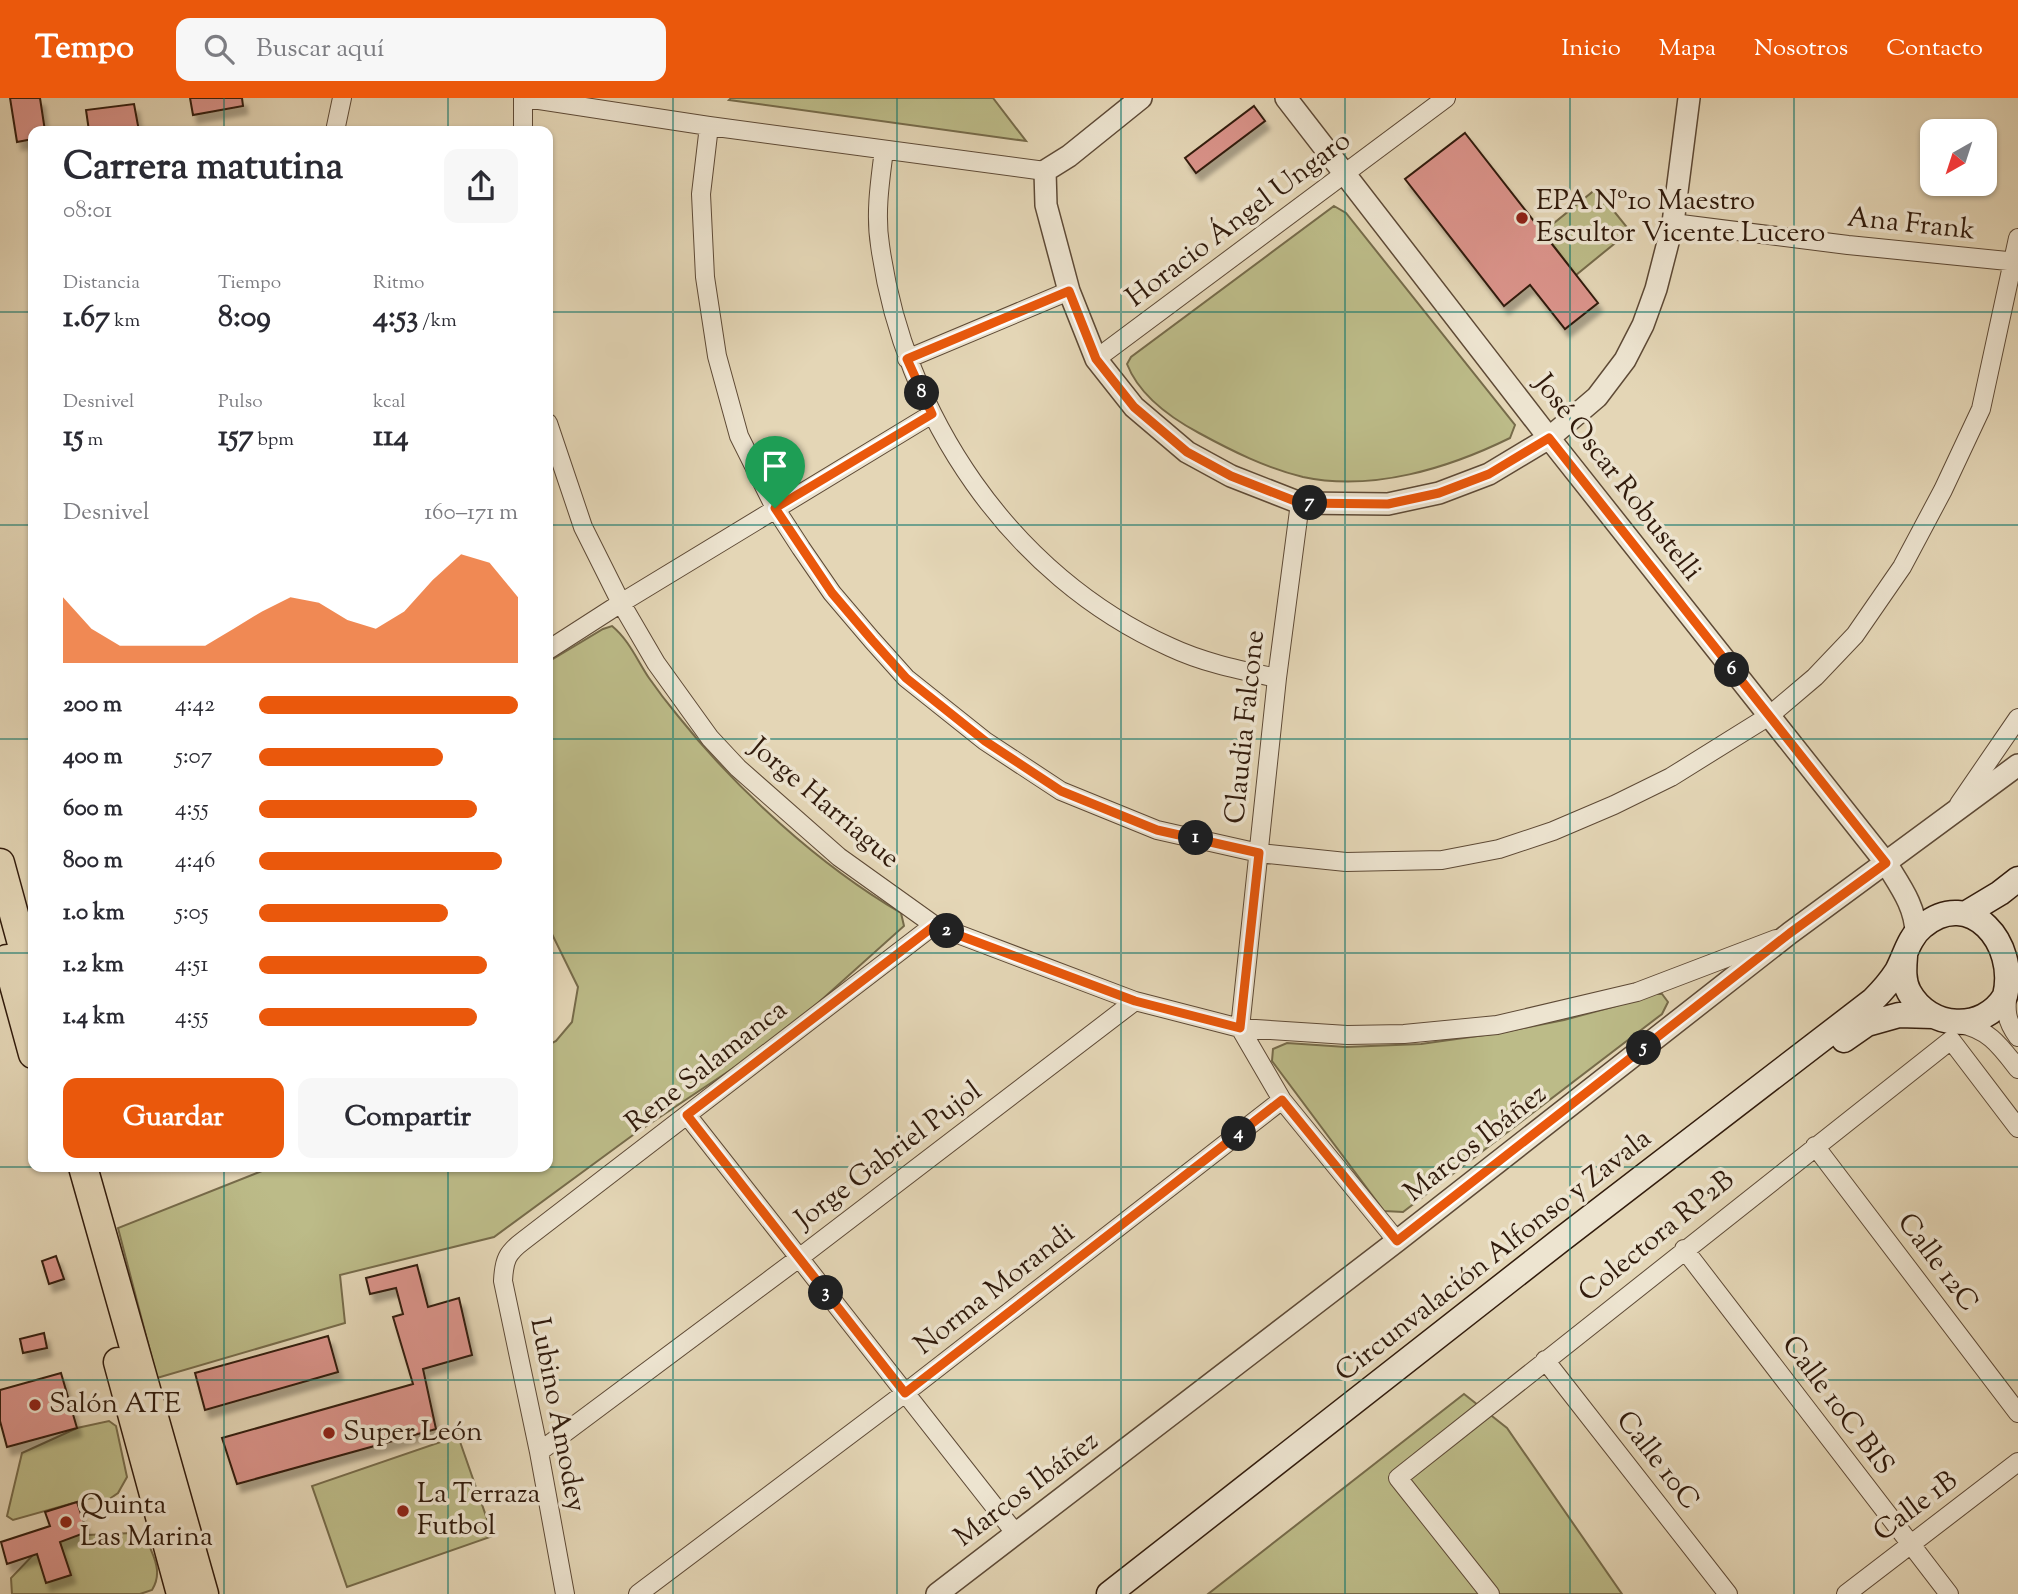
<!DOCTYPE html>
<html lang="es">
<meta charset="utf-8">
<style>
body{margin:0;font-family:"Sorts Mill Goudy",serif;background:#f7f7f7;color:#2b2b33;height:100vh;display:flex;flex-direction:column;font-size:26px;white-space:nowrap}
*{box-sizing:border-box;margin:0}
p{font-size:23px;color:#7c7c81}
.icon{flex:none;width:38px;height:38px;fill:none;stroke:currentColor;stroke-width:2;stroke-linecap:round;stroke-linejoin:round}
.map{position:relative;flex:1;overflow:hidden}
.details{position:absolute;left:28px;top:28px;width:525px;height:1046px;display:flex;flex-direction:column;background:#fff;border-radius:14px;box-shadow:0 2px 5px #0004}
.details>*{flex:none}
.needle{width:46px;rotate:219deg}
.fabs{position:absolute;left:1920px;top:21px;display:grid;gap:14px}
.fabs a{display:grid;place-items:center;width:77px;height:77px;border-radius:14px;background:#fff;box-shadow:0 2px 5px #0004;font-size:35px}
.pin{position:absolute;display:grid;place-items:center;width:60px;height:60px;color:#fff;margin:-72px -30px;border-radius:50% 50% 50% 0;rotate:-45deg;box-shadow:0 0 7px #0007}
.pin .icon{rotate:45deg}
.km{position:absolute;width:35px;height:35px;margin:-18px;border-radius:50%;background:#222;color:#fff;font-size:19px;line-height:35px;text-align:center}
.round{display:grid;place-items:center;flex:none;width:74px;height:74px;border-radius:14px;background:#f7f7f7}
.summary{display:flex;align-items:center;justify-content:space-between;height:119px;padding:0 35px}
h1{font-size:38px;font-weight:800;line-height:52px}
.figures{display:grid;grid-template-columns:repeat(3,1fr);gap:10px;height:119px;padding:7px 35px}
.figures div{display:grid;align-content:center}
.figures b{font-size:30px;font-weight:800}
.figures small{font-size:19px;font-weight:400}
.figures p{font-size:19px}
.chart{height:196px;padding:14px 35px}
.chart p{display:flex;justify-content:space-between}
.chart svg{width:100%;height:126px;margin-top:7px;fill:#ea580c;opacity:.7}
.button{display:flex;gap:14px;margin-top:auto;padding:14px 35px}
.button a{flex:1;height:80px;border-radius:14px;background:#ea580c;color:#fff;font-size:28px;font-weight:800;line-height:80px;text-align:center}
.button a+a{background:#f7f7f7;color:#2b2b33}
ul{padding:0 35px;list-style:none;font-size:23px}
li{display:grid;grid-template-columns:112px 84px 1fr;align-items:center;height:52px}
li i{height:18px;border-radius:9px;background:#ea580c}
header{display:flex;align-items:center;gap:42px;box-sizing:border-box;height:98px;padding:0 35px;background:#ea580c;color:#fff}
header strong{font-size:33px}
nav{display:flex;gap:38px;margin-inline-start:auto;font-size:24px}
.search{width:490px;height:63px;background:#f7f7f7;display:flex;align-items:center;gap:18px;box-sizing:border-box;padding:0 24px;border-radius:14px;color:#7c7c81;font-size:26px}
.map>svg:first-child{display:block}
.green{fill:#bcbb88;stroke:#766b4a;stroke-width:2}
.building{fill:#da938a;stroke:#311b0c;stroke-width:2;filter:url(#shadow)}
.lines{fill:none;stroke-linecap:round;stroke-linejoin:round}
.minor-casing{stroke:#5e4a36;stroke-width:20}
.tertiary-casing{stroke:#5e4a36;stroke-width:24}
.secondary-casing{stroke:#311b0c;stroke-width:27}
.primary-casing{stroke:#311b0c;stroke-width:31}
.minor{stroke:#ede4d0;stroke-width:18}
.tertiary{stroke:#ede4d0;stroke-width:21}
.secondary{stroke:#ede4d0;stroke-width:24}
.primary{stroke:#e4d6b6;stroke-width:28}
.route-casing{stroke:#fff;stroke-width:14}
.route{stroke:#ea580c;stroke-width:9}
.grid{fill:none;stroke:#0f766e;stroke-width:2;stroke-opacity:0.55}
.poi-dot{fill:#8f2418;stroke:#ede4d0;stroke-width:2.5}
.labels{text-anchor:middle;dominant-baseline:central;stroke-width:7;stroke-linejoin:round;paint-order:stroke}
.poi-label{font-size:28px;fill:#311b0c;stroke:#ede4d0;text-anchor:start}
.street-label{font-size:28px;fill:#311b0c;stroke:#ede4d0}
</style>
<header>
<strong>Tempo</strong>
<div class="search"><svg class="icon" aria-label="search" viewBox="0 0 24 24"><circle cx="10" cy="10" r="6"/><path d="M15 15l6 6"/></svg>Buscar aquí</div>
<nav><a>Inicio</a><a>Mapa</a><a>Nosotros</a><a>Contacto</a></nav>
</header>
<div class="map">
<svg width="2018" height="1496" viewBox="0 0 2018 1496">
<defs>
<filter id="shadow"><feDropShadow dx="4.5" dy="8" stdDeviation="2" flood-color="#0004"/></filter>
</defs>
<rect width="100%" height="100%" fill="#e4d6b6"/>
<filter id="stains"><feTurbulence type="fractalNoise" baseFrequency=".00286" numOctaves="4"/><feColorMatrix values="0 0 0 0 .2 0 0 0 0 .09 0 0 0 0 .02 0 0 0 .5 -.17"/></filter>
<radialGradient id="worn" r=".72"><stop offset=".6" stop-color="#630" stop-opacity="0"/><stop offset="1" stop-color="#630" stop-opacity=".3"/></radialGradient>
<!-- green -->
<path class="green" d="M731,0H993L1026,43L729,2Z
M1596,91L1630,133L1576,177L1543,134Z
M1334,108L1346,115L1515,327L1510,340C1449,370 1372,394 1303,379C1266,370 1232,353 1199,335C1171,320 1139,297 1127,266L1131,259Z
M612,528C629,542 637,562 649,580C658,593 668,606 678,618C737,692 819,767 901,815L904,828L780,939L633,1037L494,1139L340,1177L345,1225L157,1280L118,1130L272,1069H548V947L556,943L572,924L578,889L548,828V564L603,531Z
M1650,896H1662L1668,904L1662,916L1403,1114L1384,1113L1272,963L1273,951L1287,945L1346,949L1421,946L1499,935L1564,922L1616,908Z
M1464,1296L1507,1330L1622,1496H1208Z
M109,1323L116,1328L127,1379L118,1395L108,1402L91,1400L13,1422L7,1418L22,1355L77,1330Z
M458,1338L493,1438L347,1489L312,1388Z
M54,1435L87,1437L132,1435L146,1441C154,1458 163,1475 152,1492L140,1496H12L11,1480Z"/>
<!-- building -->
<path class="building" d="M10,0H40L45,33H33V41L17,44Z
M190,0H242L243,8L193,17Z
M134,6L139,33H89L86,12Z
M1254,8L1265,23L1196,75L1185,60Z
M1465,35L1598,205L1565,231L1530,187L1504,208L1405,81Z
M56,1158L64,1181L49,1186L42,1163Z
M417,1167L428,1209L459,1200L472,1257L423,1271L436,1331L237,1386L222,1340L413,1286L393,1219L403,1216L396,1190L370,1196L366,1180Z
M44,1235L47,1250L23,1255L20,1241Z
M328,1238L338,1274L205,1312L195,1275Z
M61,1275L77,1330L7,1349L0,1323V1292Z
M77,1404L87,1434L60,1444L71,1477L46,1485L37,1456L7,1466L1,1444L50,1428L45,1414Z"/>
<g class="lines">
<defs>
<path id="minor" d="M526,0L709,28L1045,73
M709,28L701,96L705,179L717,258L739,338L775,410L801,450L832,495L872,542L906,580L985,643L1061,693L1157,732L1259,755L1346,764L1442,762L1499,751L1553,733L1614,707L1671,679L1769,618L1815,579L1855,537L1902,469L1943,392L1981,311L2018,140
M335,33L342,0
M523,33V0
M884,52C880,83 875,116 880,147C903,317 1011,478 1170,549C1204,565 1240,572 1277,580
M1673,125L1848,147L2018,164
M907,261L1069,193
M1096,261L1446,0
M548,325L583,429L621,505L656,565L710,640L738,670L839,759L934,827L1135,903L1240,930L1347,937L1404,936L1497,927L1637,894L1776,841
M1300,405L1277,580L1240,930L1282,1002L1397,1143
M548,552L621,505L932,316
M1959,706L2018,620
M2008,893C2005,912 2006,923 2018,939
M1959,926C1988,930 2001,949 2018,971
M687,1017L1016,1436
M1815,1048L2018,1315
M1684,1151L1949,1496
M1545,1262L1728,1496
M539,1354L799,1160L1135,903
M565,1496L539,1354L503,1183C504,1162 507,1155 523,1143L934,827
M638,1496L905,1295L1282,1002
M1490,1496L1398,1380L1951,942L2018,1030
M1846,1496L2018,1364"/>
<path id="tertiary" d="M1141,0L1069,58L1045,73L1046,107L1069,193L1096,261L1134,309L1187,354L1231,378L1300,405L1388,406L1439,395L1489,376L1549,340L1597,299L1625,262L1643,227L1656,191L1673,125L1689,0
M1286,0L1549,340L1886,765C1900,788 1916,809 1916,836
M937,1496L1397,1143L1790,835L2018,667"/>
<path id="secondary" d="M1965,816L2000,795L2018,781
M1844,942L1867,926L1899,917L1933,918
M1109,1496L1562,1141L1873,902C1882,893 1890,884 1897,873C1905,858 1909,839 1923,828C1970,789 2018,845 2005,898C1983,935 1929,931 1909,894C1903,883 1904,870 1905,858"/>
<path id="primary" d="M0,765L33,886
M7,861L33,956
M83,1069L204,1496
M118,1264L181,1496"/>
</defs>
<!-- minor casing -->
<use href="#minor" class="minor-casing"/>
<!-- tertiary casing -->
<use href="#tertiary" class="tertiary-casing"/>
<!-- secondary casing -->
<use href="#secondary" class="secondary-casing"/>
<!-- primary casing -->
<use href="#primary" class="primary-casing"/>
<!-- minor -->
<use href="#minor" class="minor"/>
<!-- tertiary -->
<use href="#tertiary" class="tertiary"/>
<!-- secondary -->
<use href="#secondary" class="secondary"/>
<!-- primary -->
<use href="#primary" class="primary"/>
</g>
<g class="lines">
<defs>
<path id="route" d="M1069,193L1096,261L1134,309L1187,354L1231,378L1300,405L1388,406L1439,395L1489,376L1549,340L1886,765L1790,835L1397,1143L1282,1002L905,1295L687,1017L934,828L1135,903L1240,930L1259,755L1157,732L1061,693L985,643L906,580L872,542L832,495L775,410L932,316L907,261Z"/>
</defs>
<!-- route casing -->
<use href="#route" class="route-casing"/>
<!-- route -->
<use href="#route" class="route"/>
</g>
<!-- grid -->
<path class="grid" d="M224,0V33M448,0V33M673,0V1496M897,0V1496M1121,0V1496M1345,0V1496M1570,0V1496M1794,0V1496M0,214H33M548,214H2018M0,427H33M548,427H2018M0,641H33M548,641H2018M0,855H33M548,855H2018M0,1069H33M224,1069V1496M448,1069V1496M548,1069H2018M0,1282H2018"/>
<!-- markers -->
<g class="poi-dot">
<circle cx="1522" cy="120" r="7"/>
<circle cx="35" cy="1307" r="7"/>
<circle cx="329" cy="1335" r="7"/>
<circle cx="403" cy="1413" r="7"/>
<circle cx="66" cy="1424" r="7"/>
</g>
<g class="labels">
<!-- poi labels -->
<g class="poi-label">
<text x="1536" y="104">EPA Nº10 Maestro<tspan x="1536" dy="32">Escultor Vicente Lucero</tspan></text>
<text x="49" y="1307">Salón ATE</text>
<text x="343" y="1335">Super León</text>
<text x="417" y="1397">La Terraza<tspan x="417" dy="32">Futbol</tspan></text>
<text x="80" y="1408">Quinta<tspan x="80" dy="32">Las Marina</tspan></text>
</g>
<!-- street labels -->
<g class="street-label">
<text transform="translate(1239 122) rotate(-37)">Horacio Ángel Ungaro</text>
<text transform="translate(1911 127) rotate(6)">Ana Frank</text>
<text transform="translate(1617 380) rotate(52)">José Oscar Robustelli</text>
<text transform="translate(1246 629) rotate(-84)">Claudia Falcone</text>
<text transform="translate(824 706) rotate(40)">Jorge Harriague</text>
<text transform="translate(707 969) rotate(-38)">Rene Salamanca</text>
<text transform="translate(1476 1046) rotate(-38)">Marcos Ibáñez</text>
<text transform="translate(889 1058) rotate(-37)">Jorge Gabriel Pujol</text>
<text transform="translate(1657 1139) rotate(-39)">Colectora RP2B</text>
<text transform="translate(1494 1158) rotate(-38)">Circunvalación Alfonso y Zavala</text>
<text transform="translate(1937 1165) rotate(53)">Calle 12C</text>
<text transform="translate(995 1192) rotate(-38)">Norma Morandi</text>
<text transform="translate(1837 1308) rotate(53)">Calle 10C BIS</text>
<text transform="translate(557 1317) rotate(79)">Lubino Amodey</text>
<text transform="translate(1657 1363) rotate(52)">Calle 10C</text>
<text transform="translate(1027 1392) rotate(-37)">Marcos Ibáñez</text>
<text transform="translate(1916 1409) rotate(-37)">Calle 1B</text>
</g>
</g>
<rect width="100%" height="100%" filter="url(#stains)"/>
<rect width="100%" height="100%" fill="url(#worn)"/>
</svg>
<div class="fabs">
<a><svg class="needle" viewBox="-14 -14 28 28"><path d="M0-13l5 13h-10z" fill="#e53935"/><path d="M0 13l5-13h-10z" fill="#7c7c81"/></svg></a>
</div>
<div class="pin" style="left:775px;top:410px;background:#1e9e55"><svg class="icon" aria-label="arrive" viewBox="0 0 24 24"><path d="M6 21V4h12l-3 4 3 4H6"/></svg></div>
<b class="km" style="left:1196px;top:740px">1</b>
<b class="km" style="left:947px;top:833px">2</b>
<b class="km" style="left:826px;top:1195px">3</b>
<b class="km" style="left:1239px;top:1036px">4</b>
<b class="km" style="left:1644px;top:950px">5</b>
<b class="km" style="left:1732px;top:572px">6</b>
<b class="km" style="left:1310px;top:405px">7</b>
<b class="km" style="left:922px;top:295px">8</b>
<section class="details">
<div class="summary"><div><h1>Carrera matutina</h1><p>08:01</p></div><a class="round"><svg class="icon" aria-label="share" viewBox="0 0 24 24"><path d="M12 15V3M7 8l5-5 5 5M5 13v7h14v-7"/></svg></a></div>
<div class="figures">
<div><p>Distancia</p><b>1.67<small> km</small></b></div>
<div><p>Tiempo</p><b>8:09</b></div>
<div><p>Ritmo</p><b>4:53<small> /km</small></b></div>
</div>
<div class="figures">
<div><p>Desnivel</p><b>15<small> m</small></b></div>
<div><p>Pulso</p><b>157<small> bpm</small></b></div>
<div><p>kcal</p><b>114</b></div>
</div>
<div class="chart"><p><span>Desnivel</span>160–171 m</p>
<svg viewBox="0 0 160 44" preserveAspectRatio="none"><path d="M0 44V21L10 32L20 38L30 38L40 38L50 38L60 32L70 26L80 21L90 23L100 29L110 32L120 26L130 15L140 6L150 9L160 21V44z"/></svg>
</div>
<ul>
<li><b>200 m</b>4:42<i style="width:100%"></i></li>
<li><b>400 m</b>5:07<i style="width:71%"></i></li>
<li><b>600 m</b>4:55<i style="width:84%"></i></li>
<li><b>800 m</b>4:46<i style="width:94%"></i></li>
<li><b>1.0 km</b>5:05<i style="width:73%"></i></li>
<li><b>1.2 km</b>4:51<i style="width:88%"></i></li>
<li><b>1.4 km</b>4:55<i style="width:84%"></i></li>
</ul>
<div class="button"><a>Guardar</a><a>Compartir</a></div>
</section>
</div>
